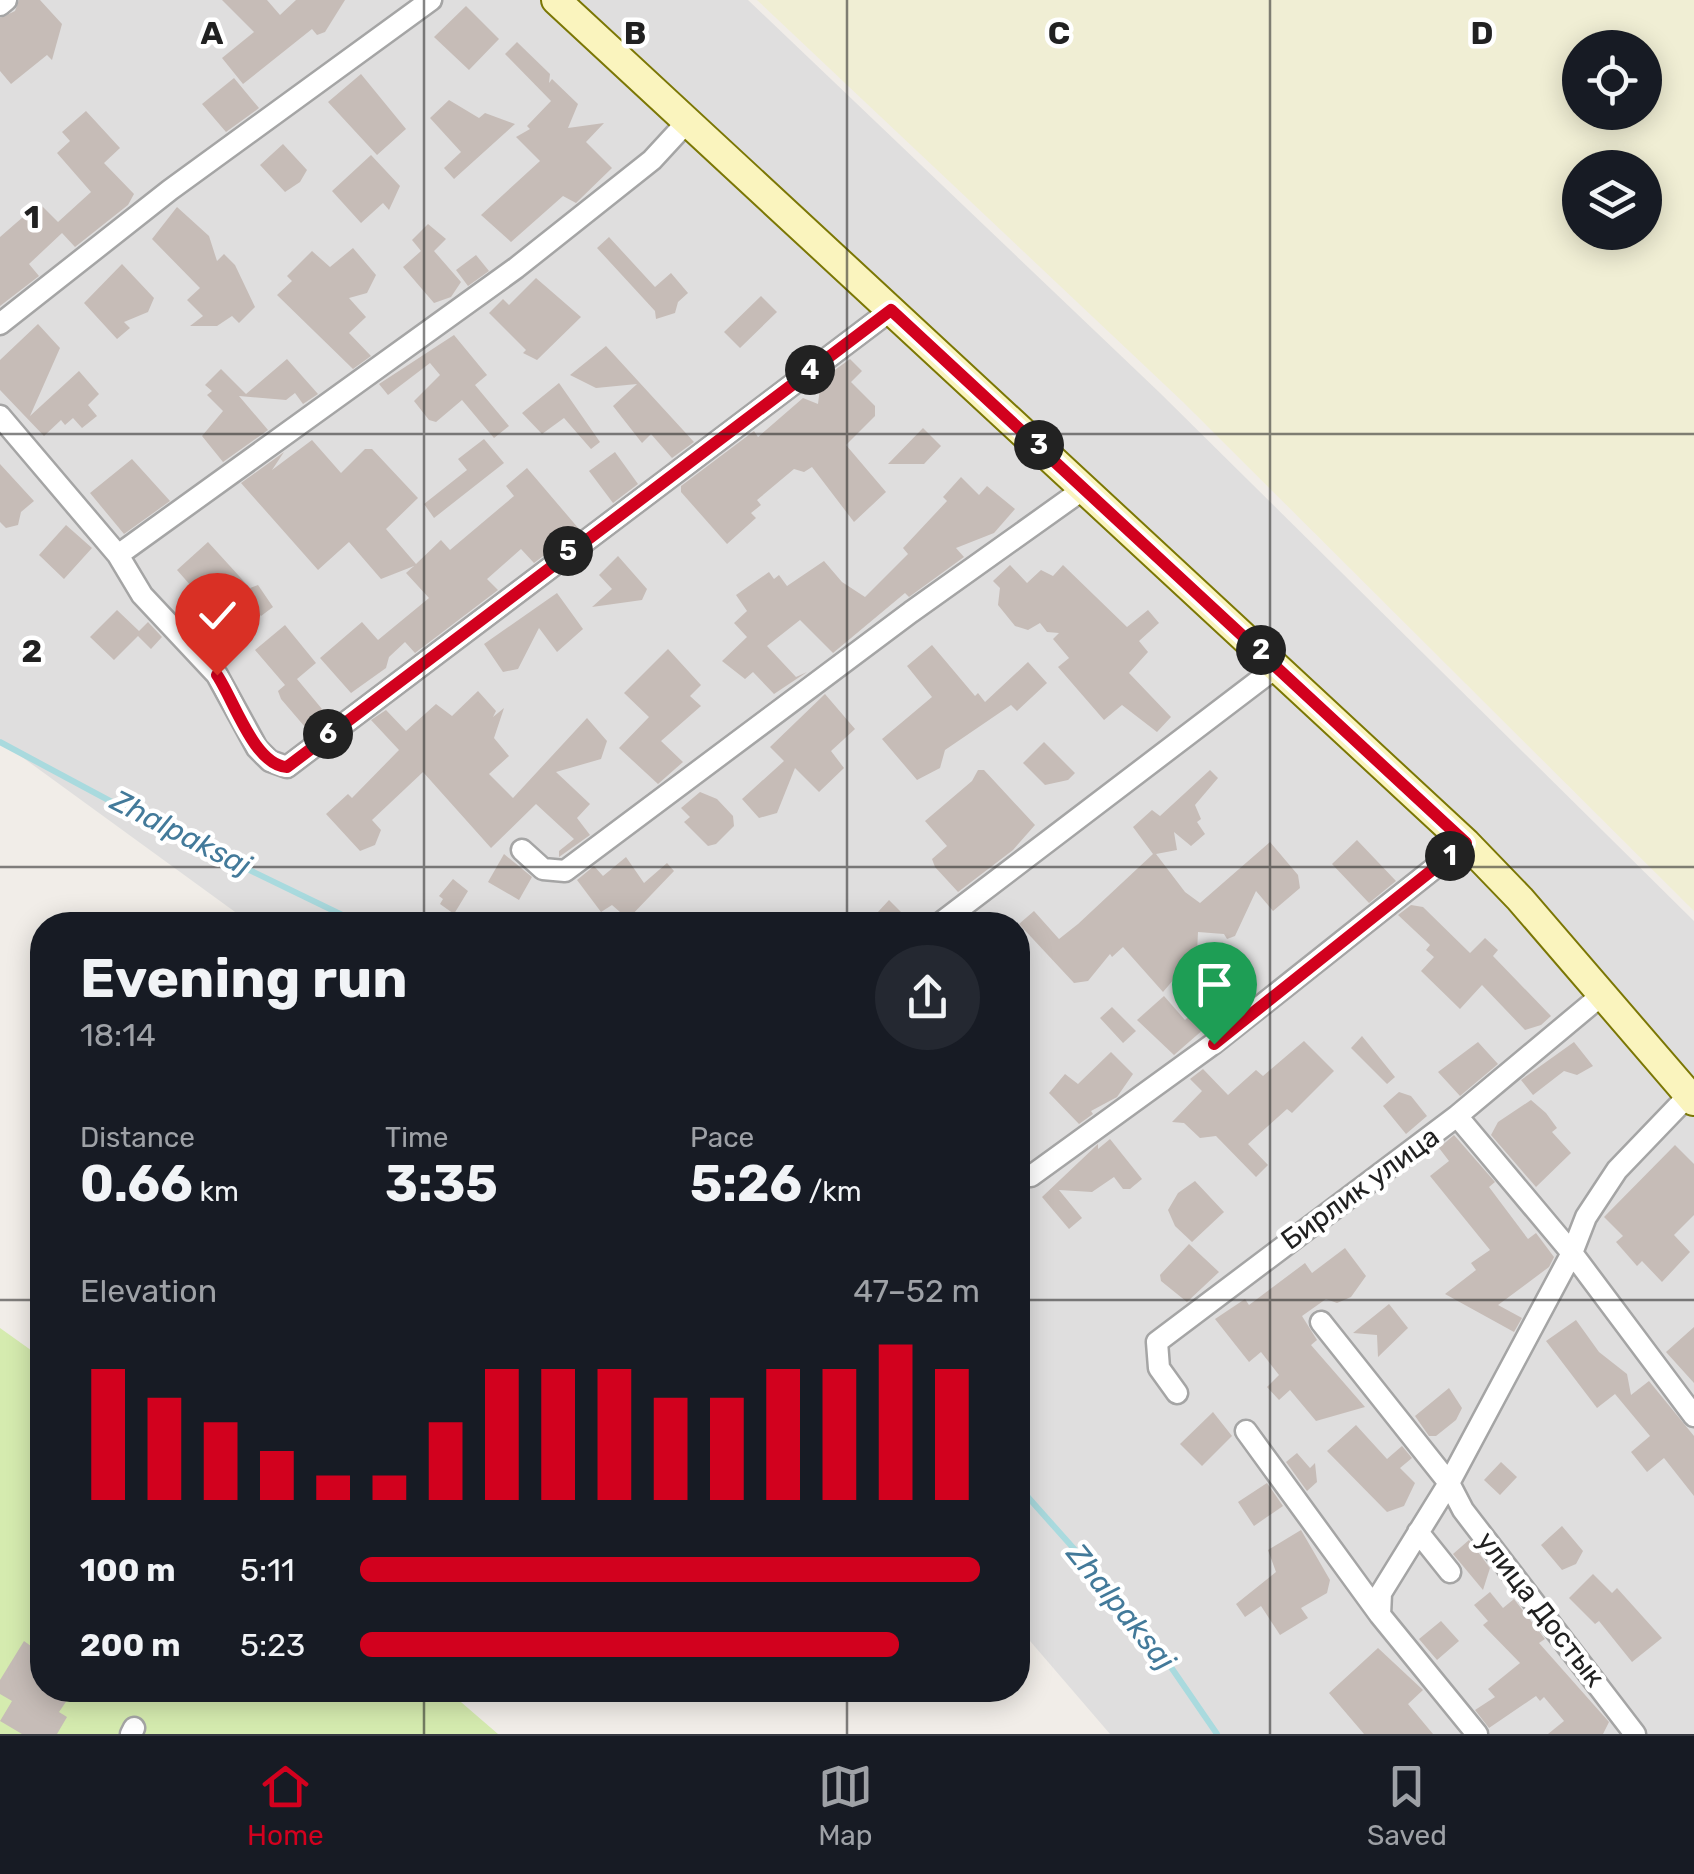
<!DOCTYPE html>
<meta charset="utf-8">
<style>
body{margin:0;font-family:Rubik,sans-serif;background:#242831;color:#f1f3f6;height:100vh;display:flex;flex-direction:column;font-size:38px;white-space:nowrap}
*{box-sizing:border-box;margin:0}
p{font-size:32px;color:#9ea1a6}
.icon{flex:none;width:55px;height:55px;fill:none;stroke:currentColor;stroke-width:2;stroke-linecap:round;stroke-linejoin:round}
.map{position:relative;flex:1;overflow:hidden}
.side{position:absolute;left:30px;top:912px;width:1000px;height:790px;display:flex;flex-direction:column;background:#171b24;border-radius:40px;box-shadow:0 5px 25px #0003}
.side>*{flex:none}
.controls{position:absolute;left:1562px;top:30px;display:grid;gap:20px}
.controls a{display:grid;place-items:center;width:100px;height:100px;border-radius:50%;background:#171b24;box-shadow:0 5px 25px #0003;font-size:50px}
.pin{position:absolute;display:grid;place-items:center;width:85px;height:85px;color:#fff;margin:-102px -42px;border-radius:50% 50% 50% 0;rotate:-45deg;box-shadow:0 0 10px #0007}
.pin .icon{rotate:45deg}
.km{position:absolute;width:50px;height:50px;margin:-25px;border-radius:50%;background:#222;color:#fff;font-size:28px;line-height:50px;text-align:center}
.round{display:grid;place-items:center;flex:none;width:105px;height:105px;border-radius:52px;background:#242831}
.summary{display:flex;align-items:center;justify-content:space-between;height:170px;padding:0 50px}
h1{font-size:55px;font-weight:700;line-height:75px}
.metrics{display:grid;grid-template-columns:repeat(3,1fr);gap:15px;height:170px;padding:10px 50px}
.metrics div{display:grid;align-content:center}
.metrics b{font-size:50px;font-weight:700}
.metrics small{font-size:28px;font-weight:400}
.metrics p{font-size:28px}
.chart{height:280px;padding:20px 50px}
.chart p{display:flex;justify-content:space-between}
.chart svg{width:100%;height:180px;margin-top:10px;stroke:#d2011e;stroke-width:6}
ul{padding:0 50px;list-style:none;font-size:32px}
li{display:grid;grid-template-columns:160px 120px 1fr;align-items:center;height:75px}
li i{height:25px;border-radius:12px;background:#d2011e}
.tabs{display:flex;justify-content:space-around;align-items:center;height:140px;border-top:2px solid #363941;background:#171b24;font-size:28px;color:#9ea1a6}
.tabs a{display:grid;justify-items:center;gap:5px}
.tabs .active{color:#d2011e}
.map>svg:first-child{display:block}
.residential{fill:#dfdede}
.farmland{fill:#f0eed4;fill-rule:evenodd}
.grass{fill:#d5ebaf}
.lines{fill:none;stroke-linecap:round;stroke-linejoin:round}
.stream{stroke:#a9dade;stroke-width:6}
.building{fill:#c6bcb7}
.street-casing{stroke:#a5a5a5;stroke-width:25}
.secondary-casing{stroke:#7b7705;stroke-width:32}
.street{stroke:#fff;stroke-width:20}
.secondary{stroke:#faf4be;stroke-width:28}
.route-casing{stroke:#fff;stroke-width:20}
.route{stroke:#d2011e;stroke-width:12}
.grid{fill:none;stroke:#212121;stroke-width:2.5;stroke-opacity:0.55}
.labels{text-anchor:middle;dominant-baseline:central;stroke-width:9;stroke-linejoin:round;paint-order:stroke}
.street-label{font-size:28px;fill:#212121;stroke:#fff}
.water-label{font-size:30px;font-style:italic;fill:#437a9a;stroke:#fff}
.grid-label{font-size:32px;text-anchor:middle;font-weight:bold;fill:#212121;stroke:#fff;stroke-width:9;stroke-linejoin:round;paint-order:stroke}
</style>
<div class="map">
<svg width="1694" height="1734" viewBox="0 0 1694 1734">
<rect width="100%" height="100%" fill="#f1ede8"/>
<!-- residential -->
<path class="residential" d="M0,0H748L1160,393L1694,921V1734H1110L1018,1627V925H253L0,741Z"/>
<!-- farmland -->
<path class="farmland" d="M757,0H1694V911L1183,402ZM1580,48H1645V112H1580ZM1580,168H1645V232H1580Z"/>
<!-- grass -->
<path class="grass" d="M0,1328L42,1358V1690H447L498,1734H0Z"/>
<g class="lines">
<!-- stream -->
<path class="stream" d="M0,742L140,817L363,925
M1018,1486L1142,1625L1217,1734"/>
</g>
<!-- building -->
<path class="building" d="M19,0H40L62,24L52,60L47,55L11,84L0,71V18L15,11Z
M222,0H267L280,15L296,0H345L325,32L317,35L312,29L243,84L222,58L254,32Z
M466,6L499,39L469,70L434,37Z
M517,42L550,74L549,83L552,79L578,104L568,128L604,123L586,142L612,168L576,203L563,196L511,242L481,215L540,161L516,137L530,129L527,126L551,101L505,54Z
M361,74L406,129L377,155L328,102Z
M234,78L259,108L226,132L202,104Z
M449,100L479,118L485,113L515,124L454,179L444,168L461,152L430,118Z
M86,111L120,148L104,163L134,194L128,205L75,247L62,233L29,264L39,276L0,306V237L39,203L58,222L91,192L57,153L70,141L62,132Z
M283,144L307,170L300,182L285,192L260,165Z
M371,155L400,186L389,210L383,203L361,223L332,191Z
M177,207L209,236L217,261L224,254L235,265L255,307L239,323L232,316L217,326H190L203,316L187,300L200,288L152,239Z
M428,224L446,239L434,251L461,282L451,297L434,303L403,267L421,251L412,240Z
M609,237L655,287L671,273L688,293L678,302L675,313L656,319L655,311L597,248Z
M353,248L376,275L367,293L349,298L366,317L349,333L371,356L353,369L277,295L292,281L287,276L312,251L330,267Z
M476,255L489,271L468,286L456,270Z
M122,264L154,298L148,312L124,322L130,328L117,339L84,303Z
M536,278L581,317L537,360L523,353L526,350L489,313L503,299L509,305Z
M761,296L777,312L740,348L724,332Z
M38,324L60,348L30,416L79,371L99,394L88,405L97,416L82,428L73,418L65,425L61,420L44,436L0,390V360Z
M454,335L487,375L475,385L509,426L494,438L462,400L436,422L429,420L414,401L440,375L430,363L388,395L379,384Z
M606,346L694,442L672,458L651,434L642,443L613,406L637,384L596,388L570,375Z
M287,359L318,394L303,404L295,393L286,400L239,396L268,430L223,462L202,436L223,411L207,395L212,391L205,385L221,369L246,394Z
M850,359L862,371L851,382L875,406V416L846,445L886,492L854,522L812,467L804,472L794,469L757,500L761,505L751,513L756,518L727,544L681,492V486L754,431L758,437L803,398L818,404L821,380Z
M559,383L600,442L591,449L564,418L542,434L522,413Z
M923,428L941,446L924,464H888Z
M484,439L504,463L434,518L424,504L467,470L458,459Z
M312,440L341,473L365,449H372L418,498L386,529L416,564L441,540L450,550L514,496L506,486L527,468L579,529L534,563L521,549L487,579L498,590L415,653L405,642L389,657L386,668L351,693L320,658L362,622L378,640L429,598L406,573L414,566L381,579L349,542L318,570L241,483L284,452L272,470Z
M615,452L638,484L613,503L589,471Z
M132,459L170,501L124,534L90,493Z
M0,464L34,501L21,512L18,525L6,528L0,522Z
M961,477L979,495L987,486L1015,509L994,533L956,548L964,557L909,597L905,593L833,653L800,620L767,646L796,677L807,672L774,694L753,672L745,679L722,661L747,637L734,623L747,611L736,595L769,572L774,579L779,575L787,586L824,561L842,582L865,597L908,554L903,548L947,501L943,497Z
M66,525L92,548L64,579L39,555Z
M208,542L250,588L258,585L273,607L261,616L248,601L220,619L177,570Z
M618,556L647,589L642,600L592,607L612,589L599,575Z
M1010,565L1027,583L1041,570L1053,576L1063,565L1127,627L1148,610L1159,623L1139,641L1148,652L1129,673L1171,717L1157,732L1122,705L1104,720L1058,667L1069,658L1053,639L1059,633L1047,632L1040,623L1028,630L1015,626L998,605L1000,588L993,581Z
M557,593L583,629L557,652L539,628L518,669L503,672L484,644Z
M117,610L139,631L148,622L162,637L151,649L138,636L114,660L90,637Z
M285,625L316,663L297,679L322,709L314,729L305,727L281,699L278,691L285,685L255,650Z
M932,645L975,696L978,693L985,702L1028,662L1047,683L1017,711L1011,705L945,750L940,768L917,780L882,739L932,697L907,666Z
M668,649L701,685L690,696L701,706L661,741L683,762L658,784L619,748L649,717L624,693Z
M478,691L496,711L493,717L504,708L494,738L509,756L489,774L513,798L587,718L607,741L601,759L556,772L590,804L577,818L590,835L559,857V851L574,839L536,804L491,848L423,772L372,820L381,830L375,845L360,851L326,814L348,794L352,798L399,750L371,720L386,710L406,731L436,704L452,716Z
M825,694L855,729L831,751L844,768L819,792L795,768L777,813L759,818L742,799L784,761L770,747Z
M1044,742L1075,773L1068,780L1045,785L1023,763Z
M978,770H984L1035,825L1013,850L958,892L935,867L932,859L947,846L925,821L972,781Z
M1210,770L1218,778L1195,805L1201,819L1197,822L1205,834L1191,846L1174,832L1177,850L1156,854L1185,892L1200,903L1270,842L1298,875L1300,888L1273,911L1256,891L1235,936L1227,939L1224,934L1198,932L1197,952L1163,992L1123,947L1112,957L1110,954L1088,981L1074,983L1019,924L1034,911L1059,939L1078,924L1153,854L1133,827L1152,810L1160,816Z
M700,792L717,799L733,816L734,826L716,844L708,846L684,822L690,817L681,808Z
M1357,840L1396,881L1369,903L1332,864Z
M504,854L532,877L519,900L488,882Z
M626,857L644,883L667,863L674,871L628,919L612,905L601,912L577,880L594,866L603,876Z
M453,879L468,891L454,914L440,904L443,899L439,896Z
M889,900L914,925H866Z
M1411,905L1423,907L1470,953L1485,938L1498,950L1493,956L1551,1016L1541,1025L1525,1030L1482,985L1460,1009L1421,971L1434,957L1426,950L1430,945L1398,915Z
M1164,996L1185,1020L1199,1007L1212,1022L1174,1055L1137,1020Z
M1112,1007L1136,1031L1123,1043L1100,1018Z
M1362,1036L1395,1077L1387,1084L1351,1048Z
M1304,1041L1334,1071L1292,1113L1287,1109L1248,1144L1268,1165L1256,1177L1216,1136L1200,1138L1184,1123L1172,1122L1202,1091L1190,1079L1203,1069L1228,1095L1256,1070L1263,1076Z
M1478,1042L1498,1064L1460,1096L1438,1072Z
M1574,1042L1593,1066L1577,1075L1564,1071L1533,1095L1521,1080Z
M1111,1052L1133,1074L1117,1097L1091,1111L1093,1114L1079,1124L1049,1093L1065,1074L1078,1084Z
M1399,1092L1411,1096L1427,1116L1406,1134L1383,1106Z
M1531,1100L1546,1113L1557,1128L1552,1132L1571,1153L1536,1187L1491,1135L1498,1122Z
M1454,1135L1495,1182L1489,1187L1528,1239L1536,1233L1554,1257L1549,1267L1498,1305L1522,1318L1514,1332L1445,1294L1476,1270L1471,1263L1490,1250L1430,1176L1449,1161L1439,1148Z
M1110,1139L1142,1179L1130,1189H1123L1114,1177L1092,1192L1059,1190L1082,1218L1069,1229L1042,1197L1098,1144V1149Z
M1675,1145L1694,1164V1215L1674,1235L1690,1252L1662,1282L1642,1261L1637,1266L1616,1242L1623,1236L1604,1217Z
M1195,1181L1224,1212L1192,1242L1175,1226L1168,1210L1178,1193Z
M1189,1244L1219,1272L1187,1302L1161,1281L1160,1275Z
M1345,1248L1366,1276L1351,1297L1337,1303L1326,1299L1302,1316L1317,1340L1311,1345L1365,1407L1316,1421L1290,1390L1279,1400L1267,1387L1279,1375L1261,1352L1249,1362L1215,1319L1245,1299L1249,1305L1305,1263L1312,1273Z
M1389,1304L1408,1328L1378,1357L1377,1335L1353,1333Z
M1576,1320L1599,1352L1627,1374L1631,1395L1649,1381L1694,1436V1496L1664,1458L1647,1472L1631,1452L1650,1436L1615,1394L1597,1408L1546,1341Z
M1694,1327V1383L1666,1352Z
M1449,1388L1462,1408L1456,1420L1436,1436H1429L1415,1416Z
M1213,1412L1232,1436L1202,1466L1180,1444Z
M1356,1425L1387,1459L1402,1446L1412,1458L1400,1468L1415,1483L1404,1506L1387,1512L1327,1451Z
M1297,1453L1310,1468L1315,1463L1317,1482L1307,1491L1286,1462Z
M1501,1462L1517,1477L1500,1495L1484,1480Z
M1267,1483L1283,1506L1254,1526L1238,1502Z
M1562,1526L1583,1551L1576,1564L1562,1570L1541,1545Z
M1301,1530L1330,1580L1327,1593L1301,1608L1308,1618L1280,1635L1261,1606L1245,1617L1236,1604L1276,1572L1268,1550Z
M1469,1540L1490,1568L1483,1590L1453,1554Z
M1593,1574L1612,1593L1617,1588L1662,1638L1632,1662L1599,1621L1595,1624L1569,1598Z
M1490,1592L1503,1608L1514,1599L1545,1639L1539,1643L1609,1722L1603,1734H1548L1564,1721L1544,1697L1540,1701L1536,1696L1489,1728L1475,1710L1495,1697L1488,1689L1520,1663L1483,1625L1488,1621L1474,1605Z
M1441,1621L1459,1641L1437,1660L1419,1639Z
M24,1641L42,1654V1690H74L59,1712L67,1717L57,1734H22L0,1721L12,1701L0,1694V1680Z
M1378,1648L1423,1690L1408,1704L1433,1734H1364L1329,1693Z"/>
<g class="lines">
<defs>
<path id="street" d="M0,5L6,0
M0,324L170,190L431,0
M0,416L118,555L142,595L217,675L257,748L270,761L287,767L891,310
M118,555L516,268L652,160L687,122
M522,850L543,869L565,871L911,612L1085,488
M938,925L1278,666
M1457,1116L1572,1253L1694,1416
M1031,1176L1213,1044L1466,843
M1321,1322L1449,1483L1463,1510L1635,1734
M1177,1393L1159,1368L1157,1342L1457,1116L1603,994
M1246,1431L1380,1615
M1418,1532L1450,1572
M131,1734L134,1728
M1477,1734L1380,1615L1381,1593L1449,1483L1572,1253L1586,1217L1617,1170L1689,1095"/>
<path id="secondary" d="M556,0L1466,843L1520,899L1694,1101"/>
</defs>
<!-- street casing -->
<use href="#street" class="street-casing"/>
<!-- secondary casing -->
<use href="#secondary" class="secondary-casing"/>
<!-- street -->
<use href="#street" class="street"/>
<!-- secondary -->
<use href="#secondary" class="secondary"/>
</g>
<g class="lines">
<defs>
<path id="route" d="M217,675C234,700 254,765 287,767L891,310L1466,843L1214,1044"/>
</defs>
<!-- route casing -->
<use href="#route" class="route-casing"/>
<!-- route -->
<use href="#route" class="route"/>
</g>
<!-- grid -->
<path class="grid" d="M424,0V925M847,0V925M1270,0V1734M0,434H1694M0,867H1694M0,1300H42M1018,1300H1694M424,1690V1734M847,1690V1734"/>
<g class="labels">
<!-- street labels -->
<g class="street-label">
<text transform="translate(1360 1188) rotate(-36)">Бирлик улица</text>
<text transform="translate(1541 1609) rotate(52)">улица Достык</text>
</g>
<!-- water labels -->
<g class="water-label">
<text transform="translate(181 833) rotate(27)">Zhalpaksaj</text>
<text transform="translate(1121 1607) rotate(51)">Zhalpaksaj</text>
</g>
</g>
<g class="grid-label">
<text x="212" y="44">A</text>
<text x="635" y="44">B</text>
<text x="1059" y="44">C</text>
<text x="1482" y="44">D</text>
<text x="32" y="228">1</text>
<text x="32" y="662">2</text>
</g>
</svg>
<div class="controls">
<a><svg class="icon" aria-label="locate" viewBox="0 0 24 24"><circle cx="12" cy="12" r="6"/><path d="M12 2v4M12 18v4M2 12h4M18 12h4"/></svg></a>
<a><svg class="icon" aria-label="layers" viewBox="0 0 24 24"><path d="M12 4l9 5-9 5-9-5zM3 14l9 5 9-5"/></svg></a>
</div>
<div class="pin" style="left:1214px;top:1044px;background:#1e9e55"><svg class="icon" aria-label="arrive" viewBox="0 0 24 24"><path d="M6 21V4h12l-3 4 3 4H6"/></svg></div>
<div class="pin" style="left:217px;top:675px;background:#d93025"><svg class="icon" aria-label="check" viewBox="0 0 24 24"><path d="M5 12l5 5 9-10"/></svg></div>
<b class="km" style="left:1450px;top:856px">1</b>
<b class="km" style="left:1261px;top:650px">2</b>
<b class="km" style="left:1039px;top:445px">3</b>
<b class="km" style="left:810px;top:370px">4</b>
<b class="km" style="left:568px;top:551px">5</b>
<b class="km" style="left:328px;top:734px">6</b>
<section class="side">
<div class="summary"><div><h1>Evening run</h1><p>18:14</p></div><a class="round"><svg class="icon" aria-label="share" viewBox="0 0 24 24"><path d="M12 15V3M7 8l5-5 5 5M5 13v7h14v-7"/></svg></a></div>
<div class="metrics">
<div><p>Distance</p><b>0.66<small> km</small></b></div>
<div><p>Time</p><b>3:35</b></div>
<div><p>Pace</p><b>5:26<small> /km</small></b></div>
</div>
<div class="chart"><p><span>Elevation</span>47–52 m</p>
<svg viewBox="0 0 160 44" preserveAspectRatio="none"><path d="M5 44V12M15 44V19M25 44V25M35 44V32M45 44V38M55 44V38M65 44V25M75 44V12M85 44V12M95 44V12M105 44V19M115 44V19M125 44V12M135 44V12M145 44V6M155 44V12"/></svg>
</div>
<ul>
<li><b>100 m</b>5:11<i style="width:100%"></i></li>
<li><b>200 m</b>5:23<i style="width:87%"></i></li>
</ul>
</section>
</div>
<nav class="tabs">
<a class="active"><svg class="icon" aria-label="home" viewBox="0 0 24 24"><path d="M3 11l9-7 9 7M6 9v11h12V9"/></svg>Home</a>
<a><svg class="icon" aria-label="map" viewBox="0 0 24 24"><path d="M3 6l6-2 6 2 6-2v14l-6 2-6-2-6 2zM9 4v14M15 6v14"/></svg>Map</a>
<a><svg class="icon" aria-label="saved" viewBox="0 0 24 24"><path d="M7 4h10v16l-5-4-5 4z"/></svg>Saved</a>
</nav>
